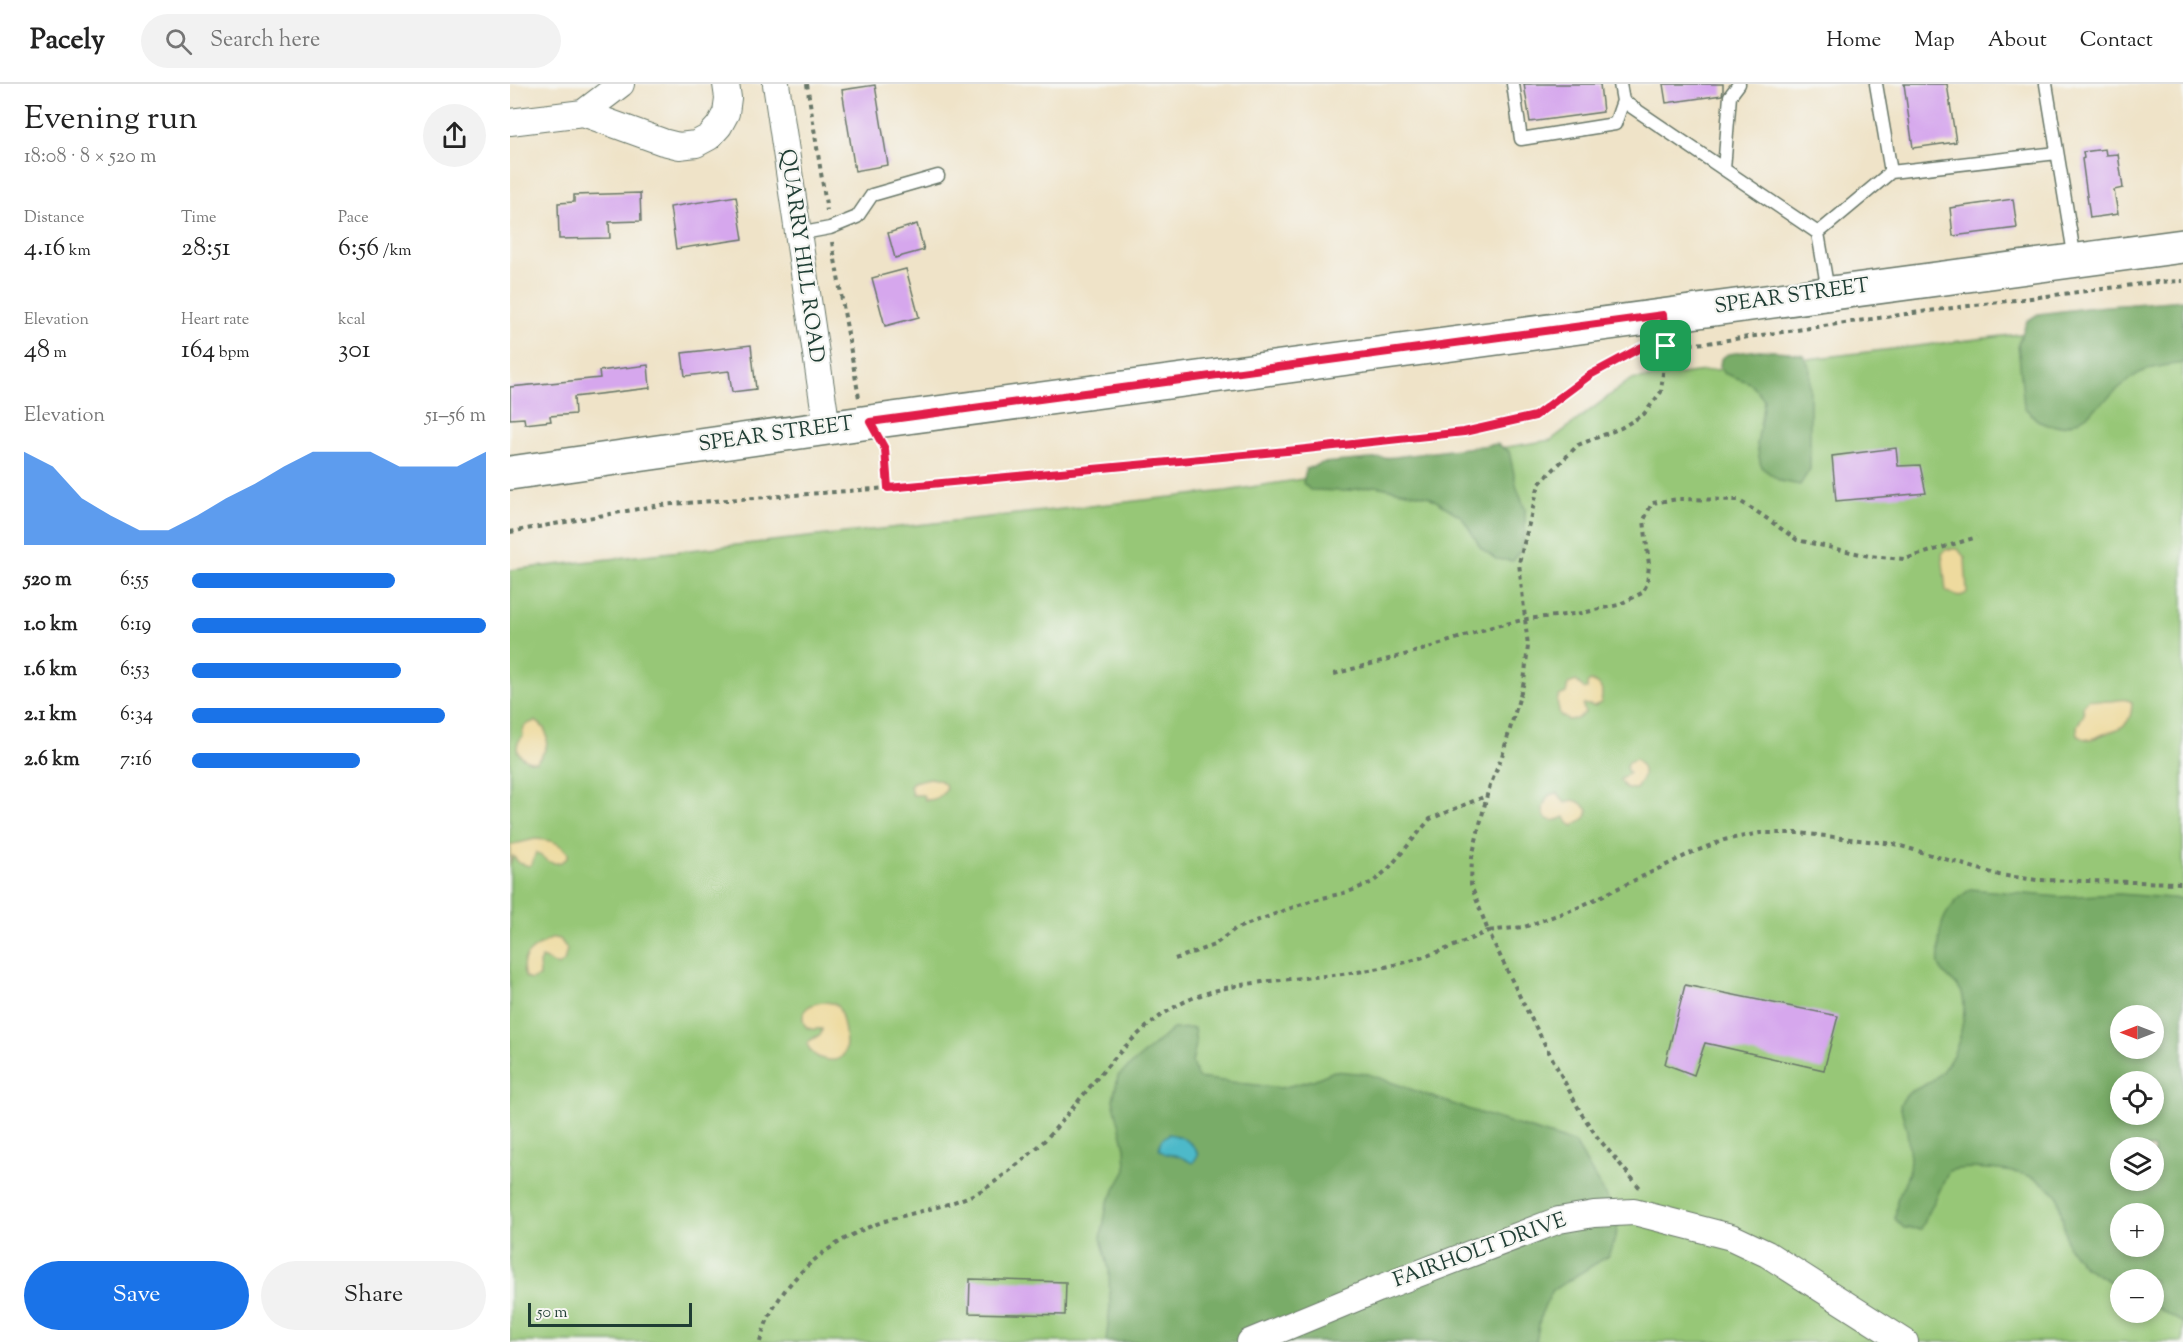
<!DOCTYPE html>
<meta charset="utf-8">
<style>
body{margin:0;font-family:"Sorts Mill Goudy",serif;background:#f2f2f2;color:#222;height:100vh;display:flex;flex-direction:column;font-size:22px;white-space:nowrap}
*{box-sizing:border-box;margin:0}
p{font-size:20px;color:#767676}
.icon{flex:none;width:33px;height:33px;fill:none;stroke:currentColor;stroke-width:2;stroke-linecap:round;stroke-linejoin:round}
.map{position:relative;flex:1;overflow:hidden}
.sheet{display:flex;flex-direction:column;background:#fff;width:510px}
.sheet>*{flex:none}
.needle{width:39px;rotate:270deg}
.buttons{position:absolute;left:1600px;top:921px;display:grid;gap:12px}
.buttons a{display:grid;place-items:center;width:54px;height:54px;border-radius:50%;background:#fff;box-shadow:0 3px 9px #0003;font-size:30px}
.scale{position:absolute;left:18px;bottom:15px;width:164px;box-sizing:border-box;padding-left:6px;border:3px solid #1f3d34;border-top:0;font-size:16px;line-height:21px;white-space:nowrap;color:#1f3d34;-webkit-text-stroke:4px #f6f6f2;paint-order:stroke}
.pin{position:absolute;display:grid;place-items:center;width:51px;height:51px;color:#fff;margin:-26px;border-radius:12px;box-shadow:0 3px 9px #0006}
.round{display:grid;place-items:center;flex:none;width:63px;height:63px;border-radius:32px;background:#f2f2f2}
.summary{display:flex;align-items:center;justify-content:space-between;height:102px;padding:0 24px}
h1{font-size:33px;font-weight:600;line-height:45px}
.metrics{display:grid;grid-template-columns:repeat(3,1fr);gap:9px;height:102px;padding:6px 24px}
.metrics div{display:grid;align-content:center}
.metrics b{font-size:26px;font-weight:600}
.metrics small{font-size:16px;font-weight:400}
.metrics p{font-size:16px}
.chart{height:168px;padding:12px 24px}
.chart p{display:flex;justify-content:space-between}
.chart svg{width:100%;height:108px;margin-top:6px;fill:#1a73e8;opacity:.7}
.button{display:flex;gap:12px;margin-top:auto;padding:12px 24px}
.button a{flex:1;height:69px;border-radius:36px;background:#1a73e8;color:#fff;font-size:24px;font-weight:600;line-height:69px;text-align:center}
.button a+a{background:#f2f2f2;color:#222}
ul{padding:0 24px;list-style:none;font-size:20px}
li{display:grid;grid-template-columns:96px 72px 1fr;align-items:center;height:45px}
li i{height:15px;border-radius:8px;background:#1a73e8}
header{display:flex;align-items:center;gap:36px;box-sizing:border-box;height:84px;padding:0 30px;background:#fff;border-bottom:2px solid #e0e0e0}
header strong{font-size:28px}
nav{display:flex;gap:33px;margin-inline-start:auto;font-size:21px}
.search{width:420px;height:54px;background:#f2f2f2;display:flex;align-items:center;gap:15px;box-sizing:border-box;padding:0 21px;border-radius:33px;color:#767676;font-size:22px}
main{display:flex;flex:1;min-height:0}
.map>svg:first-child{display:block}
.green{fill:#97c777;stroke:#5b8256;stroke-width:1.5;fill-rule:evenodd}
.forest{fill:#79ac68;stroke:#4c744e;stroke-width:1.5;fill-rule:evenodd}
.sand{fill:#eeda9e;stroke:#868c69;stroke-width:1.5}
.water{fill:#4db9c9;stroke:#367b7e;stroke-width:1.5}
.building{fill:#d6a7ed}
.lines{fill:none;stroke-linecap:round;stroke-linejoin:round}
.lane-casing{stroke:#687768;stroke-width:15}
.street-casing{stroke:#687768;stroke-width:28}
.secondary-casing{stroke:#687768;stroke-width:36}
.path{stroke:#687768;stroke-width:4;stroke-dasharray:4.5 4.5;stroke-linecap:butt}
.lane{stroke:#fff;stroke-width:12}
.street{stroke:#fff;stroke-width:26}
.secondary{stroke:#fff;stroke-width:33}
.route-casing{stroke:#fff;stroke-width:12}
.route{stroke:#e11d48;stroke-width:8}
.labels{text-anchor:middle;dominant-baseline:central;stroke-width:4.5;stroke-linejoin:round;paint-order:stroke}
.street-label{font-size:21px;fill:#1f3d34;stroke:#f6f6f2}
</style>
<header>
<strong>Pacely</strong>
<div class="search"><svg class="icon" aria-label="search" viewBox="0 0 24 24"><circle cx="10" cy="10" r="6"/><path d="M15 15l6 6"/></svg>Search here</div>
<nav><a>Home</a><a>Map</a><a>About</a><a>Contact</a></nav>
</header>
<main>
<section class="sheet">
<div class="summary"><div><h1>Evening run</h1><p>18:08 · 8 × 520 m</p></div><a class="round"><svg class="icon" aria-label="share" viewBox="0 0 24 24"><path d="M12 15V3M7 8l5-5 5 5M5 13v7h14v-7"/></svg></a></div>
<div class="metrics">
<div><p>Distance</p><b>4.16<small> km</small></b></div>
<div><p>Time</p><b>28:51</b></div>
<div><p>Pace</p><b>6:56<small> /km</small></b></div>
</div>
<div class="metrics">
<div><p>Elevation</p><b>48<small> m</small></b></div>
<div><p>Heart rate</p><b>164<small> bpm</small></b></div>
<div><p>kcal</p><b>301</b></div>
</div>
<div class="chart"><p><span>Elevation</span>51–56 m</p>
<svg viewBox="0 0 160 44" preserveAspectRatio="none"><path d="M0 44V6L10 12L20 25L30 32L40 38L50 38L60 32L70 25L80 19L90 12L100 6L110 6L120 6L130 12L140 12L150 12L160 6V44z"/></svg>
</div>
<ul>
<li><b>520 m</b>6:55<i style="width:69%"></i></li>
<li><b>1.0 km</b>6:19<i style="width:100%"></i></li>
<li><b>1.6 km</b>6:53<i style="width:71%"></i></li>
<li><b>2.1 km</b>6:34<i style="width:86%"></i></li>
<li><b>2.6 km</b>7:16<i style="width:57%"></i></li>
</ul>
<div class="button"><a>Save</a><a>Share</a></div>
</section>
<div class="map">
<svg width="1673" height="1258" viewBox="0 0 1673 1258">
<rect width="100%" height="100%" fill="#f6f6f2"/>
<filter id="ink" filterUnits="userSpaceOnUse"><feTurbulence type="fractalNoise" baseFrequency=".0167" numOctaves="2"/><feDisplacementMap in="SourceGraphic" scale="12" xChannelSelector="R" yChannelSelector="G"/><feConvolveMatrix kernelMatrix="1 2 1 2 8 2 1 2 1" color-interpolation-filters="sRGB"/></filter>
<filter id="wash" filterUnits="userSpaceOnUse"><feTurbulence type="fractalNoise" baseFrequency=".008" numOctaves="4" result="noise"/><feDisplacementMap in="SourceGraphic" scale="24" xChannelSelector="R" yChannelSelector="G"/><feGaussianBlur stdDeviation="1.35" result="paint"/><feColorMatrix in="noise" values="0 0 0 0 0 0 0 0 0 0 0 0 0 0 0 0 0 1.4 0 .05"/><feComposite in="paint" operator="in"/></filter>
<g filter="url(#wash)">
<rect width="100%" height="100%" fill="#efe3c8"/>
<!-- green -->
<path class="green" d="M1663,232H1673V1258H0V486L716,407L1041,356L1120,296ZM1611,932H1644V964H1611ZM1611,998H1644V1030H1611ZM1611,1064H1644V1096H1611ZM1611,1130H1644V1162H1611ZM1611,1196H1644V1228H1611Z"/>
<!-- forest -->
<path class="forest" d="M1673,216V279C1661,281 1647,282 1636,286C1602,299 1573,356 1532,339C1526,336 1519,328 1514,323L1508,260L1517,237L1528,230L1585,223Z
M1249,266L1279,268L1293,271L1300,284V385L1290,401L1270,397L1251,383L1247,361L1254,315L1240,299L1213,289L1210,282L1211,275L1218,270Z
M987,360L999,367L1007,404L1015,425V449L1011,466L1003,477L986,475L971,464L952,433L918,412L865,402L835,407L800,406L793,399L796,385L812,379L885,373Z
M1460,805L1550,813L1609,810L1673,815V1239L1644,1222V1196H1611V1204L1574,1183L1557,1161L1548,1111C1541,1106 1533,1098 1524,1094C1507,1086 1456,1081 1439,1087L1411,1145L1394,1144L1385,1135L1387,1116L1399,1088L1400,1074L1397,1047L1390,1021C1399,1004 1404,1008 1418,999C1432,991 1443,974 1448,959C1452,945 1457,924 1452,909C1447,898 1433,893 1429,881C1428,877 1429,871 1429,867C1428,837 1437,823 1460,805ZM1611,932H1644V964H1611ZM1611,998H1644V1030H1611ZM1611,1064H1644V1096H1611ZM1611,1130H1644V1162H1611Z
M684,944L686,960L682,979L688,994L771,1004L803,996L824,987L858,990L957,1025L1065,1059L1109,1135L1106,1152L1098,1172L1043,1206L1031,1230L1026,1258H596L600,1223L599,1186L591,1154L597,1120L616,1086L615,1064L603,1016L608,992L663,945Z"/>
<!-- sand -->
<path class="sand" d="M1441,465H1448L1455,474L1457,509L1448,513L1436,507L1432,470L1435,466Z
M1066,597L1075,605H1077V600L1080,597C1093,600 1093,607 1091,619L1084,622L1074,620L1073,622L1075,629L1067,635L1058,636L1050,631L1047,617L1049,612L1056,609L1058,600Z
M1579,615C1585,616 1593,618 1598,617C1608,617 1613,613 1622,618C1622,641 1613,644 1594,650C1584,654 1577,659 1568,651L1567,642L1574,630C1572,623 1573,620 1579,615Z
M25,637C43,646 39,666 26,678C11,677 0,665 13,652L12,648L15,641Z
M1126,675C1137,685 1134,694 1126,705H1116L1110,696L1119,689L1116,684L1118,678Z
M420,694L429,696L435,700L436,706C429,714 425,716 415,716L413,711H402L400,702L403,698Z
M1048,709L1055,719C1064,713 1071,718 1078,726L1076,733L1063,742L1058,739L1055,733C1034,744 1027,727 1039,711Z
M25,755C40,756 48,757 58,769V773C47,786 35,776 26,768L22,780L19,782L9,779L3,772L0,781V761Z
M43,854L50,855L57,865L54,878L48,882L32,874L29,879L30,893L20,896L15,893C7,870 26,863 43,854Z
M312,918C317,918 322,918 326,921C332,926 332,935 334,942C337,959 340,982 313,975C305,973 300,968 297,960L299,957L311,950L312,945C308,944 305,946 301,945C291,943 291,929 297,924C301,920 308,919 312,918Z"/>
<!-- water -->
<path class="water" d="M659,1050C671,1052 685,1059 688,1071L683,1079C677,1077 674,1074 668,1072C660,1069 656,1073 649,1065L651,1056Z"/>
<g id="blocks">
<!-- building -->
<path class="building" d="M1014,0H1090L1093,28L1020,38Z
M1153,0H1213V7L1212,11L1156,19Z
M1394,0H1437L1446,58L1403,64Z
M365,1L378,81L345,87L332,6Z
M1595,65L1596,71L1608,70L1613,104L1604,106L1608,130L1580,134L1572,75L1574,74L1573,68Z
M130,109L131,137L99,138L100,154L49,155L48,119L64,118V111Z
M226,112L233,155L166,165L160,123Z
M1503,115L1507,144L1443,152L1440,124Z
M407,140L414,166L385,174L378,149Z
M396,185L409,233L375,242L362,194Z
M241,261L246,305L222,308L219,287L175,292L172,269Z
M138,281L140,304L64,313L65,330L40,332L41,337L15,340L14,334L0,335V303L90,294L89,287Z
M1386,364L1388,382L1410,381L1416,409L1326,417L1322,372Z
M1175,901L1328,932L1314,986L1195,959L1184,991L1155,980Z
M460,1195L556,1198L555,1231L459,1229Z"/>
</g>
</g>
<g filter="url(#ink)">
<use href="#blocks" fill-opacity="0" stroke="#687768" stroke-width="1.5"/>
<g class="lines">
<defs>
<path id="lane" d="M1003,0L1011,55L1105,40L1113,17L1110,0
M1366,0L1381,88
M1536,0L1565,176
M1113,17L1308,149L1318,207
M1214,85L1220,12L1229,0
M1308,149L1381,88L1547,69
M288,150L320,144L347,133L362,111L428,92"/>
<path id="street" d="M266,0L317,344
M73,29L111,0
M0,38L73,29L153,58L169,62L186,60L199,53L209,42L216,29L218,14L216,0
M740,1258L868,1205L1049,1136L1084,1130L1124,1128L1221,1153L1257,1170L1395,1258"/>
<path id="secondary" d="M0,389L360,338L1673,162"/>
</defs>
<!-- lane casing -->
<use href="#lane" class="lane-casing"/>
<!-- street casing -->
<use href="#street" class="street-casing"/>
<!-- secondary casing -->
<use href="#secondary" class="secondary-casing"/>
<!-- path -->
<path class="path" d="M297,0L317,127
M322,158L349,314
M1156,261L1151,308L1134,330L1111,344L1068,361L1029,400L1009,479L1018,562L1014,598L992,672L978,707L962,773L961,801L978,847L1014,843L1067,824L1181,769L1214,756L1250,749H1289L1384,760L1489,791L1527,796L1673,799
M1144,262L1197,259L1403,229L1647,198L1673,197
M374,363L378,404
M0,448L150,421L378,404L787,366L954,348L1025,332L1080,291L1134,263
M824,590L912,566L982,543L1017,535L1072,529L1108,521L1132,509L1137,500L1139,481L1134,436L1142,419L1168,415L1228,416L1252,431L1287,456L1359,472L1395,475L1467,453
M665,875L704,861L725,845L800,817L838,808L863,798L879,784L920,735L976,712
M250,1258C265,1199 318,1156 375,1137C410,1126 451,1121 482,1100C499,1087 519,1072 534,1057C581,1007 621,937 688,912C735,895 791,896 840,889C893,882 931,869 978,847L1012,917L1071,1029L1088,1054L1131,1105"/>
<!-- lane -->
<use href="#lane" class="lane"/>
<!-- street -->
<use href="#street" class="street"/>
<!-- secondary -->
<use href="#secondary" class="secondary"/>
</g>
</g>
<g class="lines" filter="url(#ink)">
<defs>
<path id="route" d="M1153,231L1156,262L1132,263L1080,291L1025,332L954,348L787,366L378,404L375,365L360,338Z"/>
</defs>
<!-- route casing -->
<use href="#route" class="route-casing"/>
<!-- route -->
<use href="#route" class="route"/>
</g>
<g class="labels">
<!-- street labels -->
<g class="street-label">
<text transform="translate(291 172) rotate(82)">QUARRY HILL ROAD</text>
<text transform="translate(1282 213) rotate(-8)">SPEAR STREET</text>
<text transform="translate(266 351) rotate(-8)">SPEAR STREET</text>
<text transform="translate(970 1167) rotate(-20)">FAIRHOLT DRIVE</text>
</g>
</g>
</svg>
<div class="buttons">
<a><svg class="needle" viewBox="-14 -14 28 28"><path d="M0-13l5 13h-10z" fill="#e53935"/><path d="M0 13l5-13h-10z" fill="#767676"/></svg></a>
<a><svg class="icon" aria-label="locate" viewBox="0 0 24 24"><circle cx="12" cy="12" r="6"/><path d="M12 2v4M12 18v4M2 12h4M18 12h4"/></svg></a>
<a><svg class="icon" aria-label="layers" viewBox="0 0 24 24"><path d="M12 4l9 5-9 5-9-5zM3 14l9 5 9-5"/></svg></a>
<a>+</a>
<a>−</a>
</div>
<div class="scale">50 m</div>
<div class="pin" style="left:1156px;top:262px;background:#1e9e55"><svg class="icon" aria-label="arrive" viewBox="0 0 24 24"><path d="M6 21V4h12l-3 4 3 4H6"/></svg></div>
</div>
</main>
